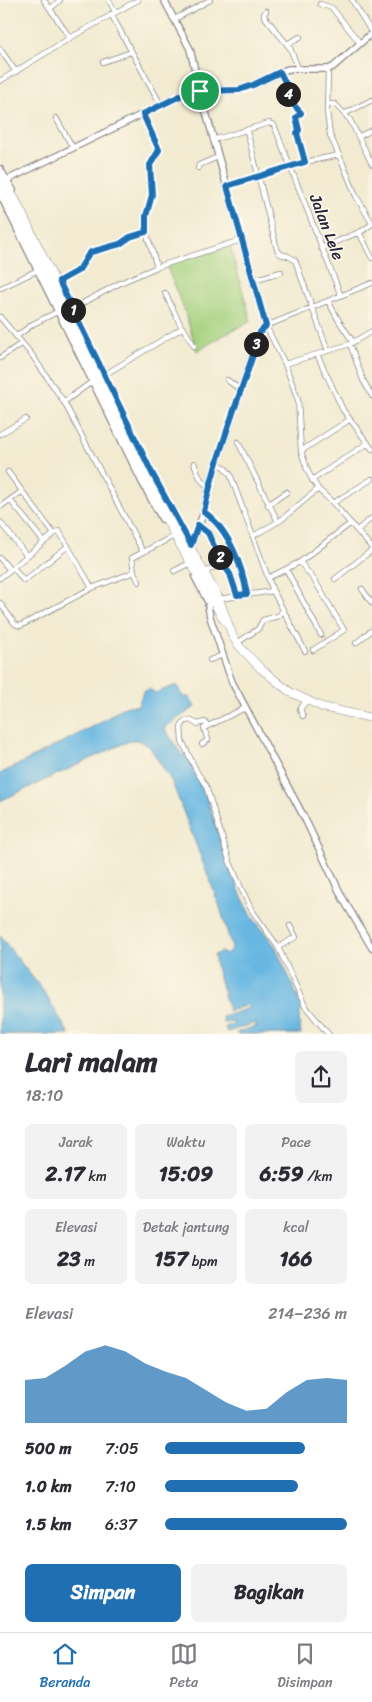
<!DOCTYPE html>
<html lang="id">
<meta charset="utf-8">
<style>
body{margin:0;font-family:Sriracha,sans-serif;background:#f2f2f3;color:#2b2b33;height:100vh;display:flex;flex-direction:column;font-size:19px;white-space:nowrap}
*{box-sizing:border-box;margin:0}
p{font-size:16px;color:#7c7c81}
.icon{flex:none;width:28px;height:28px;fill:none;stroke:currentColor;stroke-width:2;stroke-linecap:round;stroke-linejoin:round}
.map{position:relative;height:1034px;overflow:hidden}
.panel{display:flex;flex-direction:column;background:#fff;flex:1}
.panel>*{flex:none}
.pin{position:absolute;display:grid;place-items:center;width:42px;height:42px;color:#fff;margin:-21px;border:2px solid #fff;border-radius:50%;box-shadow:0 1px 5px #0007}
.km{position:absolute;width:25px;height:25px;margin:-12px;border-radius:50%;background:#222;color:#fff;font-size:14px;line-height:25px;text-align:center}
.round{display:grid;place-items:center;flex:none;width:52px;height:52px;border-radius:8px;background:#f2f2f3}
.head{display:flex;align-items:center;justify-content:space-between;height:85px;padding:0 25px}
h1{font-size:28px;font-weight:700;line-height:38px}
.stats{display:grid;grid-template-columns:repeat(3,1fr);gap:8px;height:85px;padding:5px 25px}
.stats div{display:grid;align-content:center;border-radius:8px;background:#f2f2f3;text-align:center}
.stats b{font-size:21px;font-weight:700}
.stats small{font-size:14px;font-weight:400}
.stats p{font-size:14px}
.chart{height:140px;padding:10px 25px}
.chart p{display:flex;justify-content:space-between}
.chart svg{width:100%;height:90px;margin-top:5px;fill:#1f6fb2;opacity:.7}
.action{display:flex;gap:10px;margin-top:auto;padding:10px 25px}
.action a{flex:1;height:58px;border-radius:8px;background:#1f6fb2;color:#fff;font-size:20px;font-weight:700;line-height:58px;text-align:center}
.action a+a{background:#f2f2f3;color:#2b2b33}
ul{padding:0 25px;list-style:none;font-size:16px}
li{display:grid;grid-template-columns:80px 60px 1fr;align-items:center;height:38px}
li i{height:12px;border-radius:6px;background:#1f6fb2}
.tabs{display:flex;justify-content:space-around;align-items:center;height:70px;border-top:1px solid #e1e1e2;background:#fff;font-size:14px;color:#7c7c81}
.tabs a{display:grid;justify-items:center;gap:2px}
.tabs .selected{color:#1f6fb2}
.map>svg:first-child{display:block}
.green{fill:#a5d280;stroke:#647a5e}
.water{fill:#68b7e2;stroke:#456c8e}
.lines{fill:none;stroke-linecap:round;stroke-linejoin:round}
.minor-casing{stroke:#8a8686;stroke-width:6}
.tertiary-casing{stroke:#8a8686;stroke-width:8}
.trunk-casing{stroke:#8a8686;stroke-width:9}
.minor{stroke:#fff;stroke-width:4.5}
.tertiary{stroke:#fff;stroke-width:5.5}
.trunk{stroke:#fff;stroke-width:8}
.route-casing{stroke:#fff;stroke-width:10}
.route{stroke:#1f6fb2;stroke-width:6}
.labels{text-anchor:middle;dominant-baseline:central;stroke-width:4;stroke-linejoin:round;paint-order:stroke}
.street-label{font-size:16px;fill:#22223b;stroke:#fcf5e5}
</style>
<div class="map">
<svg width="372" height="1035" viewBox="0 0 372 1035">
<rect width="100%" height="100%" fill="#fcf5e5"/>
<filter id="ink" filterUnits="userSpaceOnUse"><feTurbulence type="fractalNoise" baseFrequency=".02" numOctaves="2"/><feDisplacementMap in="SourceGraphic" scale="10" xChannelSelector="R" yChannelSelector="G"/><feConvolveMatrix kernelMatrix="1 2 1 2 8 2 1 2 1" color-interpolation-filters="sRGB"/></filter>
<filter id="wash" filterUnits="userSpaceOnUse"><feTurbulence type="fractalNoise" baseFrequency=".0096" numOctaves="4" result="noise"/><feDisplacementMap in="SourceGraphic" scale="20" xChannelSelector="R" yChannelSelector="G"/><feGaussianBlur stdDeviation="1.12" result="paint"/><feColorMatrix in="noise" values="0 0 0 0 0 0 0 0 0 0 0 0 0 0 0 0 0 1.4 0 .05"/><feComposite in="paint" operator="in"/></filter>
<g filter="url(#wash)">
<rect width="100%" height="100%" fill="#f2ebd2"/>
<!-- green -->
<path class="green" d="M229,242L251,321L229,332L197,351L185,312L166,265Z"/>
<!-- water -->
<path class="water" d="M177,685L183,697H189L195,707L164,728L183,756L186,754L195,774L203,786L227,861L242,897L253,918L275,946L302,1006L299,1017L301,1034H237L236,1033L257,1026L255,1023L227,1032L225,1027L234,1024L233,1021L223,1022L222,1017L250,1008L248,1005L229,1011L217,971L214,955L220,952L226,954L232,948L220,907L172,782L149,746L138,740H131L0,801V774L100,723L122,708L129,706H138L143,692L150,689L155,693Z
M0,936L44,992L69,1034H0Z"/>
</g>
<g filter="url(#ink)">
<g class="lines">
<defs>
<path id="minor" d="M44,0L70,38
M109,0L115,12
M352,0L372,33
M320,4L332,8L360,43
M50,9L60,0
M266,11L264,14V16L290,48L298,68
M111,14L161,105
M175,19L210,0
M287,44L300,37
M0,49L16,72
M103,62L131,52
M328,69L327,112L330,135L343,164L356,196L372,223
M280,72L288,88L287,92L289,99L301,113L296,118L299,130L297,133L305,162
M0,81L70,38L138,0
M327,104H335L350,120L372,164
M143,114L159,150L150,165L152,195L145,222L146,232L157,267
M344,114L372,100
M56,118L73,148
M247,131L277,249L280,254L288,256L295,260L328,351
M358,137L372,130
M213,140L269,123L274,125L341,296
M198,168L199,165L218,157
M227,186L305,162L339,155
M359,232L372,258
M321,248L362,231L372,224
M253,280L281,272
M59,281L79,270L88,255L91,252L120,244L130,237L146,232
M372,283L266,326L285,364L298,400L301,451L308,472L318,489L333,503L372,548
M1,288L38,270
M328,301L339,321L353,342
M72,309L120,283L157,267L241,240
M0,317L32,355L64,402L143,552
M182,328L184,329L194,346
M17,336L33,324L59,311
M350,344L363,380L372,396
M317,354L343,410L372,449
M0,358L22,343
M285,364L350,344L372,331
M104,375L182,328L165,293
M227,380L241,390
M64,402L93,381
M0,434L26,419
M238,442L278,522
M301,451L349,420
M194,463C198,472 199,482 209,486
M217,463L224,467L230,474L273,591L305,651
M312,480L368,443
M10,500L44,542
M333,503L372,479
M268,505L287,492
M0,507L21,492
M204,512C229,528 242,566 247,594
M0,522L27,556
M198,525L208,533L222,563L204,573
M357,530L372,518
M54,534L59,531L92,588
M253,536L281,520L318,489
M0,558L10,570
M300,562L315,581L344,630L313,650
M222,563L232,577L237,595
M13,567L23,580H25L68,546
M286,569L321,635
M174,571L188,564
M134,572L139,582
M0,578L54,534L8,472
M268,578L300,562L351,523
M335,579L372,550
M362,589L372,603
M219,599L273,591
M0,603L15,624L20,626L92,588L134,572L132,558L172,537
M237,643L258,629L263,620L278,616L283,611
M356,643L372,630
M210,660L223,655
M303,716L300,709L307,700
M208,726L205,722L197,724L190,720L185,721L181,727L182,741L197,772L206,786L229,860L241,888L251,909L278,947L305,1006L329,1035
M202,744L208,740L204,728L245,708
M278,947L296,937L290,926"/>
<path id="tertiary" d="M164,0L190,49L200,91L266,326L260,332L256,345L209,486L204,512L190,548
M0,169L13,190
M7,180L186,93L200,91L239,90L253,85L288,69H328L333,67L372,33
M0,194L142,482L162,519
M195,577L209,604
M211,602L208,606L210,617L232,682L305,819L342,897L372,948"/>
<path id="trunk" d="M0,176L16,201L124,423L153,481L219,599L233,637L240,647L260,668L290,692L322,707L372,718
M0,186L12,207L147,483L175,536L224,620"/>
</defs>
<!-- minor casing -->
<use href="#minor" class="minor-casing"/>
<!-- tertiary casing -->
<use href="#tertiary" class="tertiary-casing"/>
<!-- trunk casing -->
<use href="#trunk" class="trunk-casing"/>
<!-- minor -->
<use href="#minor" class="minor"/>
<!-- tertiary -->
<use href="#tertiary" class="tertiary"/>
<!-- trunk -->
<use href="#trunk" class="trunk"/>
</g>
</g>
<g class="lines" filter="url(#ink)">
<defs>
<path id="route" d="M280,72L288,88C285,98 295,106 301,113L296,118L299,130L297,133L305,162L227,186L266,326L260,332L256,346C238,401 216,455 204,512C229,529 242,566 247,594L237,595L230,574L222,563L208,533L198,525L191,545L152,473L59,281L79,270L88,255L91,252L120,244L130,237L146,232V216L152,195L150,165L159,150L143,114L186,93L200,91L239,90L253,85Z"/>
</defs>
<!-- route casing -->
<use href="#route" class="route-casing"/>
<!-- route -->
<use href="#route" class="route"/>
</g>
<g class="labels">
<!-- street labels -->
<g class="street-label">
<text transform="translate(327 227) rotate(69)">Jalan Lele</text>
</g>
</g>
</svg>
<div class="pin" style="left:200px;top:91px;background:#1e9e55"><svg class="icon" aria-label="arrive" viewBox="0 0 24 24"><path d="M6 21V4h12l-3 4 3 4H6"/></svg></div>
<b class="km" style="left:73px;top:310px">1</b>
<b class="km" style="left:220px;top:557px">2</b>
<b class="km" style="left:256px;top:344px">3</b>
<b class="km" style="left:288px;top:94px">4</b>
</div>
<section class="panel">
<div class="head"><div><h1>Lari malam</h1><p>18:10</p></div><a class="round"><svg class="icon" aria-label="share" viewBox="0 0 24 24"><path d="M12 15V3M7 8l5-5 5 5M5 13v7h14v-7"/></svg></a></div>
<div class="stats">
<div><p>Jarak</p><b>2.17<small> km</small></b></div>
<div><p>Waktu</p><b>15:09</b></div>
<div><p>Pace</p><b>6:59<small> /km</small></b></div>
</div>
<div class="stats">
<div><p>Elevasi</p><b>23<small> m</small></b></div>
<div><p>Detak jantung</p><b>157<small> bpm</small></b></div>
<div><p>kcal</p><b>166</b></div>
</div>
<div class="chart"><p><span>Elevasi</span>214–236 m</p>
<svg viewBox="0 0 160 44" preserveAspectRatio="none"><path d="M0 44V23L10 22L20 16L30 9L40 6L50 9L60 15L70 19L80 22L90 28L100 34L110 38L120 37L130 29L140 23L150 22L160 23V44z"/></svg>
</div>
<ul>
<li><b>500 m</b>7:05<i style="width:77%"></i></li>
<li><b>1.0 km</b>7:10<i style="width:73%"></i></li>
<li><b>1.5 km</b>6:37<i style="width:100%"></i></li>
</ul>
<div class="action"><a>Simpan</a><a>Bagikan</a></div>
</section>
<nav class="tabs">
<a class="selected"><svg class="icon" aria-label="home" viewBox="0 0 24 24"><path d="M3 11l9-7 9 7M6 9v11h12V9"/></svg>Beranda</a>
<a><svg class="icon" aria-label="map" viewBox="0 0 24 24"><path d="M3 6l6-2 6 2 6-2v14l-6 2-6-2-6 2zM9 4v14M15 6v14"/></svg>Peta</a>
<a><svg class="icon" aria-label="saved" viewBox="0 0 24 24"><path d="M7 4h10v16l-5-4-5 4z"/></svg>Disimpan</a>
</nav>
